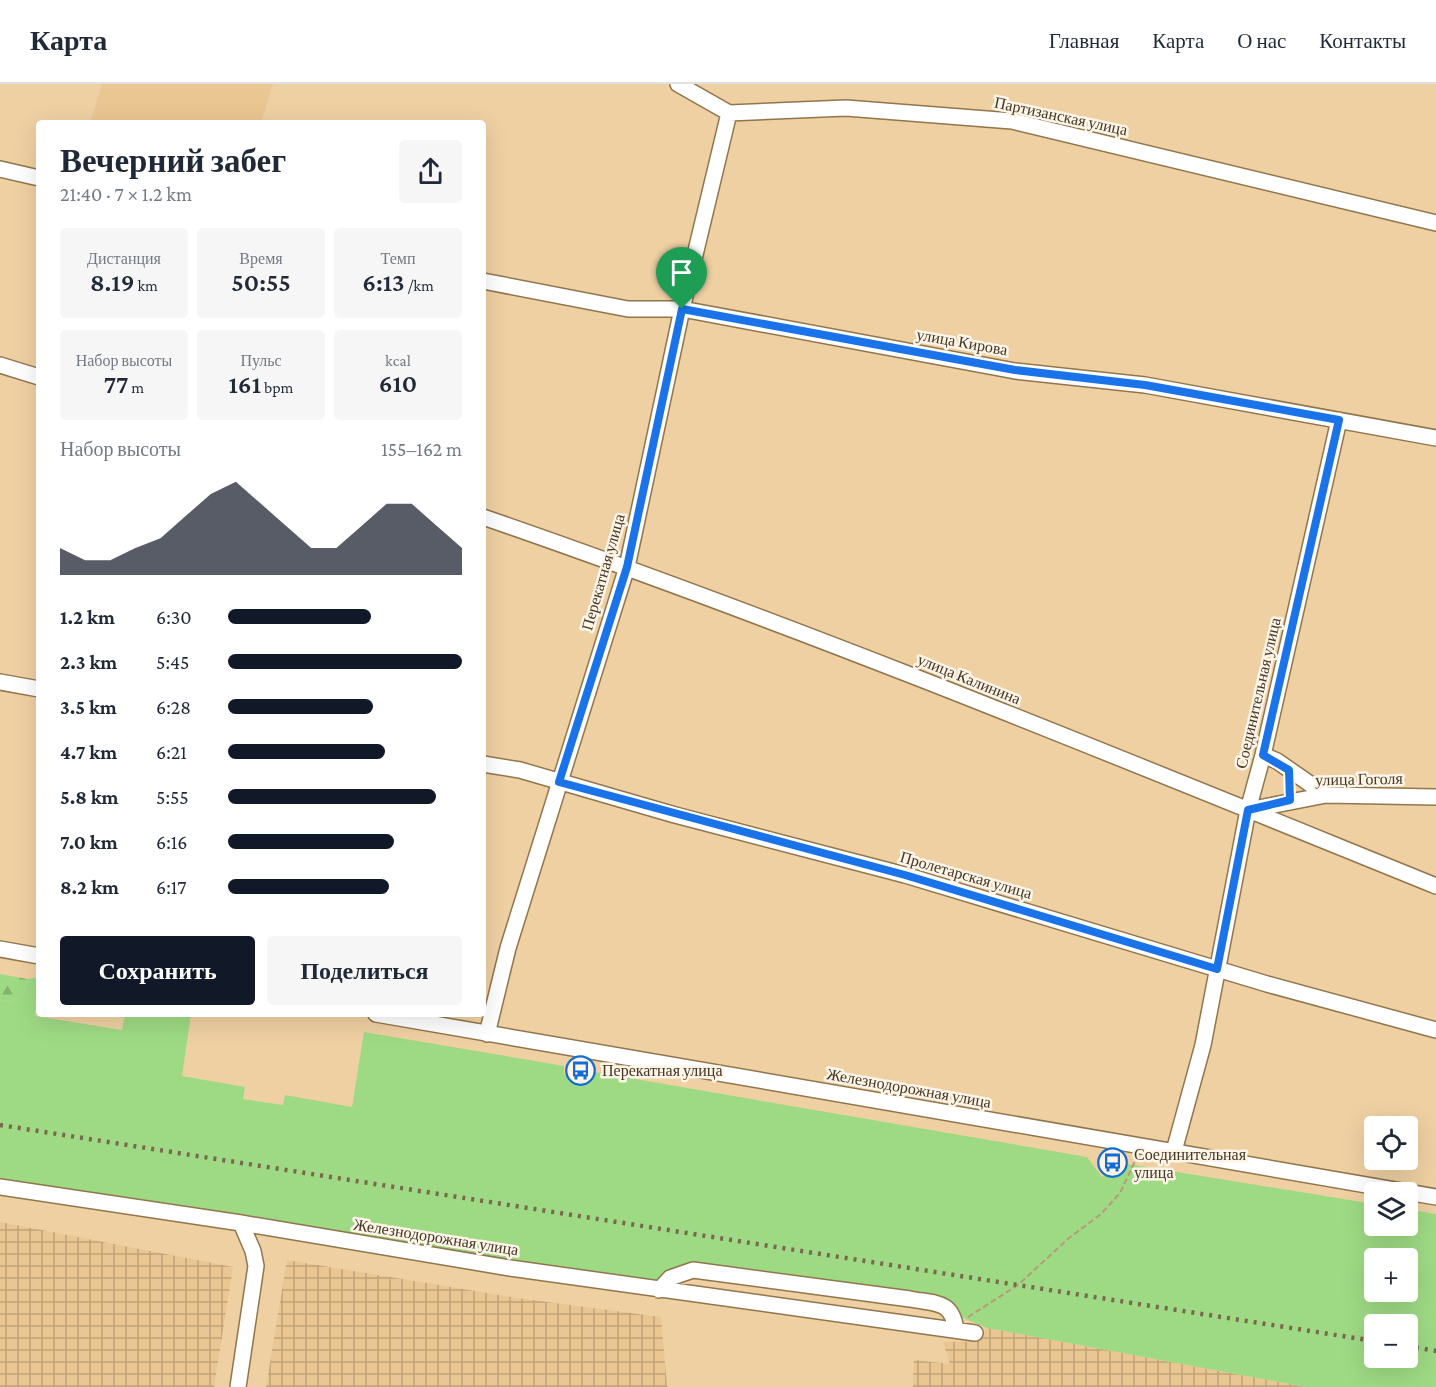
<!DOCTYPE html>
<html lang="ru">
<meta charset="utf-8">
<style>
body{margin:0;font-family:"Crimson Pro",serif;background:#f6f6f7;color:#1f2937;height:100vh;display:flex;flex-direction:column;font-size:22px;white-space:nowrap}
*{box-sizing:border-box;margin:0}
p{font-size:20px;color:#747a83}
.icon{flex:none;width:33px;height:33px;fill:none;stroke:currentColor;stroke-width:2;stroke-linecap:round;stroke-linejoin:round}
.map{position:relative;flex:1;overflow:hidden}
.sheet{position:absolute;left:36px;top:36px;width:450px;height:897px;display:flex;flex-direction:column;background:#fff;border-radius:6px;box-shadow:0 6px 24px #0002}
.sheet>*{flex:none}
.fabs{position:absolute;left:1364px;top:1032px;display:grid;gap:12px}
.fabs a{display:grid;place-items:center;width:54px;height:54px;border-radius:6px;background:#fff;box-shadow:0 6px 24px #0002;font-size:30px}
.pin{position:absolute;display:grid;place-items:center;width:51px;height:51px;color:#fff;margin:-62px -26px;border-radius:50% 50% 50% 0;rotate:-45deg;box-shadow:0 0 6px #0007}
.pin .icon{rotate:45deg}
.round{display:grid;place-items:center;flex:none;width:63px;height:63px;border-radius:6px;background:#f6f6f7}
.summary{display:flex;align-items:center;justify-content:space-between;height:102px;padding:0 24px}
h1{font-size:33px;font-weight:600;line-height:45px}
.stats{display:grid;grid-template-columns:repeat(3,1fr);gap:9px;height:102px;padding:6px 24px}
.stats div{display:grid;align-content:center;border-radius:6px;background:#f6f6f7;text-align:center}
.stats b{font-size:26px;font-weight:600}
.stats small{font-size:16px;font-weight:400}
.stats p{font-size:16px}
.chart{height:168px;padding:12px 24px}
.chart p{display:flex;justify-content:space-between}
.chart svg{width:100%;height:108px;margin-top:6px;fill:#111827;opacity:.7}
.button{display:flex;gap:12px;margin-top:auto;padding:12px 24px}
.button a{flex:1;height:69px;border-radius:6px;background:#111827;color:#fff;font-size:24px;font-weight:600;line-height:69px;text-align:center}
.button a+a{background:#f6f6f7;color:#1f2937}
ul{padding:0 24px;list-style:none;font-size:20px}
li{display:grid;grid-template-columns:96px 72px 1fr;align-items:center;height:45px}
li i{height:15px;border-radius:8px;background:#111827}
header{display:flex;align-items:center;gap:36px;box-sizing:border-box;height:84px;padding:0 30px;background:#fff;border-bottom:2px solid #e0e1e3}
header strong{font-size:28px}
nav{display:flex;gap:33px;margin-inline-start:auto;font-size:21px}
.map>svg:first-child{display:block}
.built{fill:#eac692}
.industrial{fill:url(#industrial-grid)}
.grass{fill:#9eda84;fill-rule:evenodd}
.forest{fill:url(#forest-firs)}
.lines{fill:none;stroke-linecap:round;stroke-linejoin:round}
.minor-casing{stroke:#91754b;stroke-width:18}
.path{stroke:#b59c78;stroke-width:2;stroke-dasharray:6 3;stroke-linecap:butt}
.minor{stroke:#fff;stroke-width:15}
.rail{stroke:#7a674d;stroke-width:4.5;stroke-dasharray:3 6;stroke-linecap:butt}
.route-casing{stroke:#fff;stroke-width:12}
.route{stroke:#1a73e8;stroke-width:8}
.labels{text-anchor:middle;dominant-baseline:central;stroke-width:5;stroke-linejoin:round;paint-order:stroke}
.street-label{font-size:16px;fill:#443725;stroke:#fef4e7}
.poi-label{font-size:16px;fill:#443725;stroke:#fef4e7;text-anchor:start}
</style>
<header>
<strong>Карта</strong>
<nav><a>Главная</a><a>Карта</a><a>О нас</a><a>Контакты</a></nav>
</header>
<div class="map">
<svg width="1436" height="1303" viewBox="0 0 1436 1303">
<defs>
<pattern id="industrial-grid" width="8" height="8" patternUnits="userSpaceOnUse" patternTransform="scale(1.5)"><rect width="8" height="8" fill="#eac692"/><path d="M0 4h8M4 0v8" fill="none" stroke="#bfa277"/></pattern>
<pattern id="forest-firs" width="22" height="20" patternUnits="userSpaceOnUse" patternTransform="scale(1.5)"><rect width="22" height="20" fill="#9eda84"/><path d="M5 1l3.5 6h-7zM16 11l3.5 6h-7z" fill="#82b26c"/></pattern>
</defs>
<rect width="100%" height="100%" fill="#efd0a3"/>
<!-- built -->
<path class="built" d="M102,0H273L261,39H90Z"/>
<!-- industrial -->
<path class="industrial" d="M0,1138L233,1183L214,1303H0Z
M287,1176L517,1214L661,1233L667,1303H266Z
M987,1244L1306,1303H913L914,1276L950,1280L943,1258L979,1257Z"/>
<!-- grass -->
<path class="grass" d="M39,893L35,932L122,946L125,930H191L182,992L245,1003L243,1015L283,1021L285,1011L352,1023L364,948L564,982V990L575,997L589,987L1087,1073L1102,1093L1122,1079L1374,1120V1142H1407V1125L1436,1130V1303H1306L987,1244L954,1230L944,1221L693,1186L659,1206L0,1103V916L14,918L24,907L27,895ZM1374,1174H1407V1208H1374ZM1374,1240H1407V1274H1374Z"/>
<!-- forest -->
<path class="forest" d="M0,890L27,895L24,907L14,918L0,916Z"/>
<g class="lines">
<defs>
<path id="minor" d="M678,0L729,29L846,24L1012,37L1436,139
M0,85L39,94
M483,197L628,225H682L1015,287L1145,301L1436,354
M0,281L39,293
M483,433C805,544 1120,674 1436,802
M0,598L39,605
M1263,671L1277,677L1326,711
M483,680L520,686L675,731L905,791L1267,900L1436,946
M1248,726L1326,711L1436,713
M0,865L39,872
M376,930L1436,1113
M487,950L508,864L627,483L682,225L729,29
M1174,1067L1203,961L1248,726L1263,671L1339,336
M0,1103L241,1139L510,1184L975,1249
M659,1206L670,1194L693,1186L910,1215C936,1220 952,1216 956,1246
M238,1303L256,1182L253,1167L241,1139"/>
</defs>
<!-- minor casing -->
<use href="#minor" class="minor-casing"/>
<!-- path -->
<path class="path" d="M968,1233L1018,1201L1069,1154L1101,1130L1120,1109L1136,1075"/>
<!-- minor -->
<use href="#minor" class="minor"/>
<!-- rail -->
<path class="rail" d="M0,1041L1374,1257
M1407,1262L1436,1267"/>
</g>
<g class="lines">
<defs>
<path id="route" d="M682,225L1015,286L1145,301L1339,336L1263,671L1289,686L1290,716L1248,726L1217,885L905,791L559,698L627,483Z"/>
</defs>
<!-- route casing -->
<use href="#route" class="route-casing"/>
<!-- route -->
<use href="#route" class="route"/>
</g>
<!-- icons -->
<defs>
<symbol id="bus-ring" viewBox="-11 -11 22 22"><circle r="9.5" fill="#fef4e7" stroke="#136cd5" stroke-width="1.5"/><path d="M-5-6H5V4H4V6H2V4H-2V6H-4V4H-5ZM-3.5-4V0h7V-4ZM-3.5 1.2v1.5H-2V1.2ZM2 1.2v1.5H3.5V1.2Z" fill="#136cd5"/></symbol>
</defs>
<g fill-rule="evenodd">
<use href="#bus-ring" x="564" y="970" width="33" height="33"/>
<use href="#bus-ring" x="1096" y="1062" width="33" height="33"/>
</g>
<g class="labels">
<!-- street labels -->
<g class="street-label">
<text transform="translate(1061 32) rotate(12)">Партизанская улица</text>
<text transform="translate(962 258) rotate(10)">улица Кирова</text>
<text transform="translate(603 488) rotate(-74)">Перекатная улица</text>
<text transform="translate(969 595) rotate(22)">улица Калинина</text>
<text transform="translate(1258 609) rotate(-77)">Соединительная улица</text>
<text transform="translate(1359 695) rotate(-1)">улица Гоголя</text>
<text transform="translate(966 791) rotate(16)">Пролетарская улица</text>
<text transform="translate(909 1004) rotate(10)">Железнодорожная улица</text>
<text transform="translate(436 1153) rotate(9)">Железнодорожная улица</text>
</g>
<!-- poi labels -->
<g class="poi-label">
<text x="602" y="986">Перекатная улица</text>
<text x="1134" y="1070">Соединительная<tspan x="1134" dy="18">улица</tspan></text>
</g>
</g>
</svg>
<div class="fabs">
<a><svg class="icon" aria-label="locate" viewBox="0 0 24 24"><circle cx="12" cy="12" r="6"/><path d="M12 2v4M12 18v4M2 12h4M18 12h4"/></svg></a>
<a><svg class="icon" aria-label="layers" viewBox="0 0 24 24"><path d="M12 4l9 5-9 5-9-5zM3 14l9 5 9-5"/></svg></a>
<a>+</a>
<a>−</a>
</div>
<div class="pin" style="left:682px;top:225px;background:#1e9e55"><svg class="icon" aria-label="arrive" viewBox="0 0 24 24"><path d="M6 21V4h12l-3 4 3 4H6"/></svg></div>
<section class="sheet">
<div class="summary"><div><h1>Вечерний забег</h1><p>21:40 · 7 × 1.2 km</p></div><a class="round"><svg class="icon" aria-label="share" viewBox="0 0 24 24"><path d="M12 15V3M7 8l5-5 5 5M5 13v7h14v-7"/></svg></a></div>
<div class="stats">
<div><p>Дистанция</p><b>8.19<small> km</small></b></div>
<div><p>Время</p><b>50:55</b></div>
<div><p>Темп</p><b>6:13<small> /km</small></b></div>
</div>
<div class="stats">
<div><p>Набор высоты</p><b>77<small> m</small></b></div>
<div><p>Пульс</p><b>161<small> bpm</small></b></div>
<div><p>kcal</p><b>610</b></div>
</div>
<div class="chart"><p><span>Набор высоты</span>155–162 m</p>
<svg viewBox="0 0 160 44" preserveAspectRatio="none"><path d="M0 44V33L10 38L20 38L30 33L40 29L50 20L60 11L70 6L80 15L90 24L100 33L110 33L120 24L130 15L140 15L150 24L160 33V44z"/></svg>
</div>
<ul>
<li><b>1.2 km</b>6:30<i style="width:61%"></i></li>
<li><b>2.3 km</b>5:45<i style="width:100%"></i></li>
<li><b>3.5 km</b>6:28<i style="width:62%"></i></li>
<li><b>4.7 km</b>6:21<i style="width:67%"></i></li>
<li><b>5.8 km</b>5:55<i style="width:89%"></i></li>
<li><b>7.0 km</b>6:16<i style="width:71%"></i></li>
<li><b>8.2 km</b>6:17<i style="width:69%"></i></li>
</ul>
<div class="button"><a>Сохранить</a><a>Поделиться</a></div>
</section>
</div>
